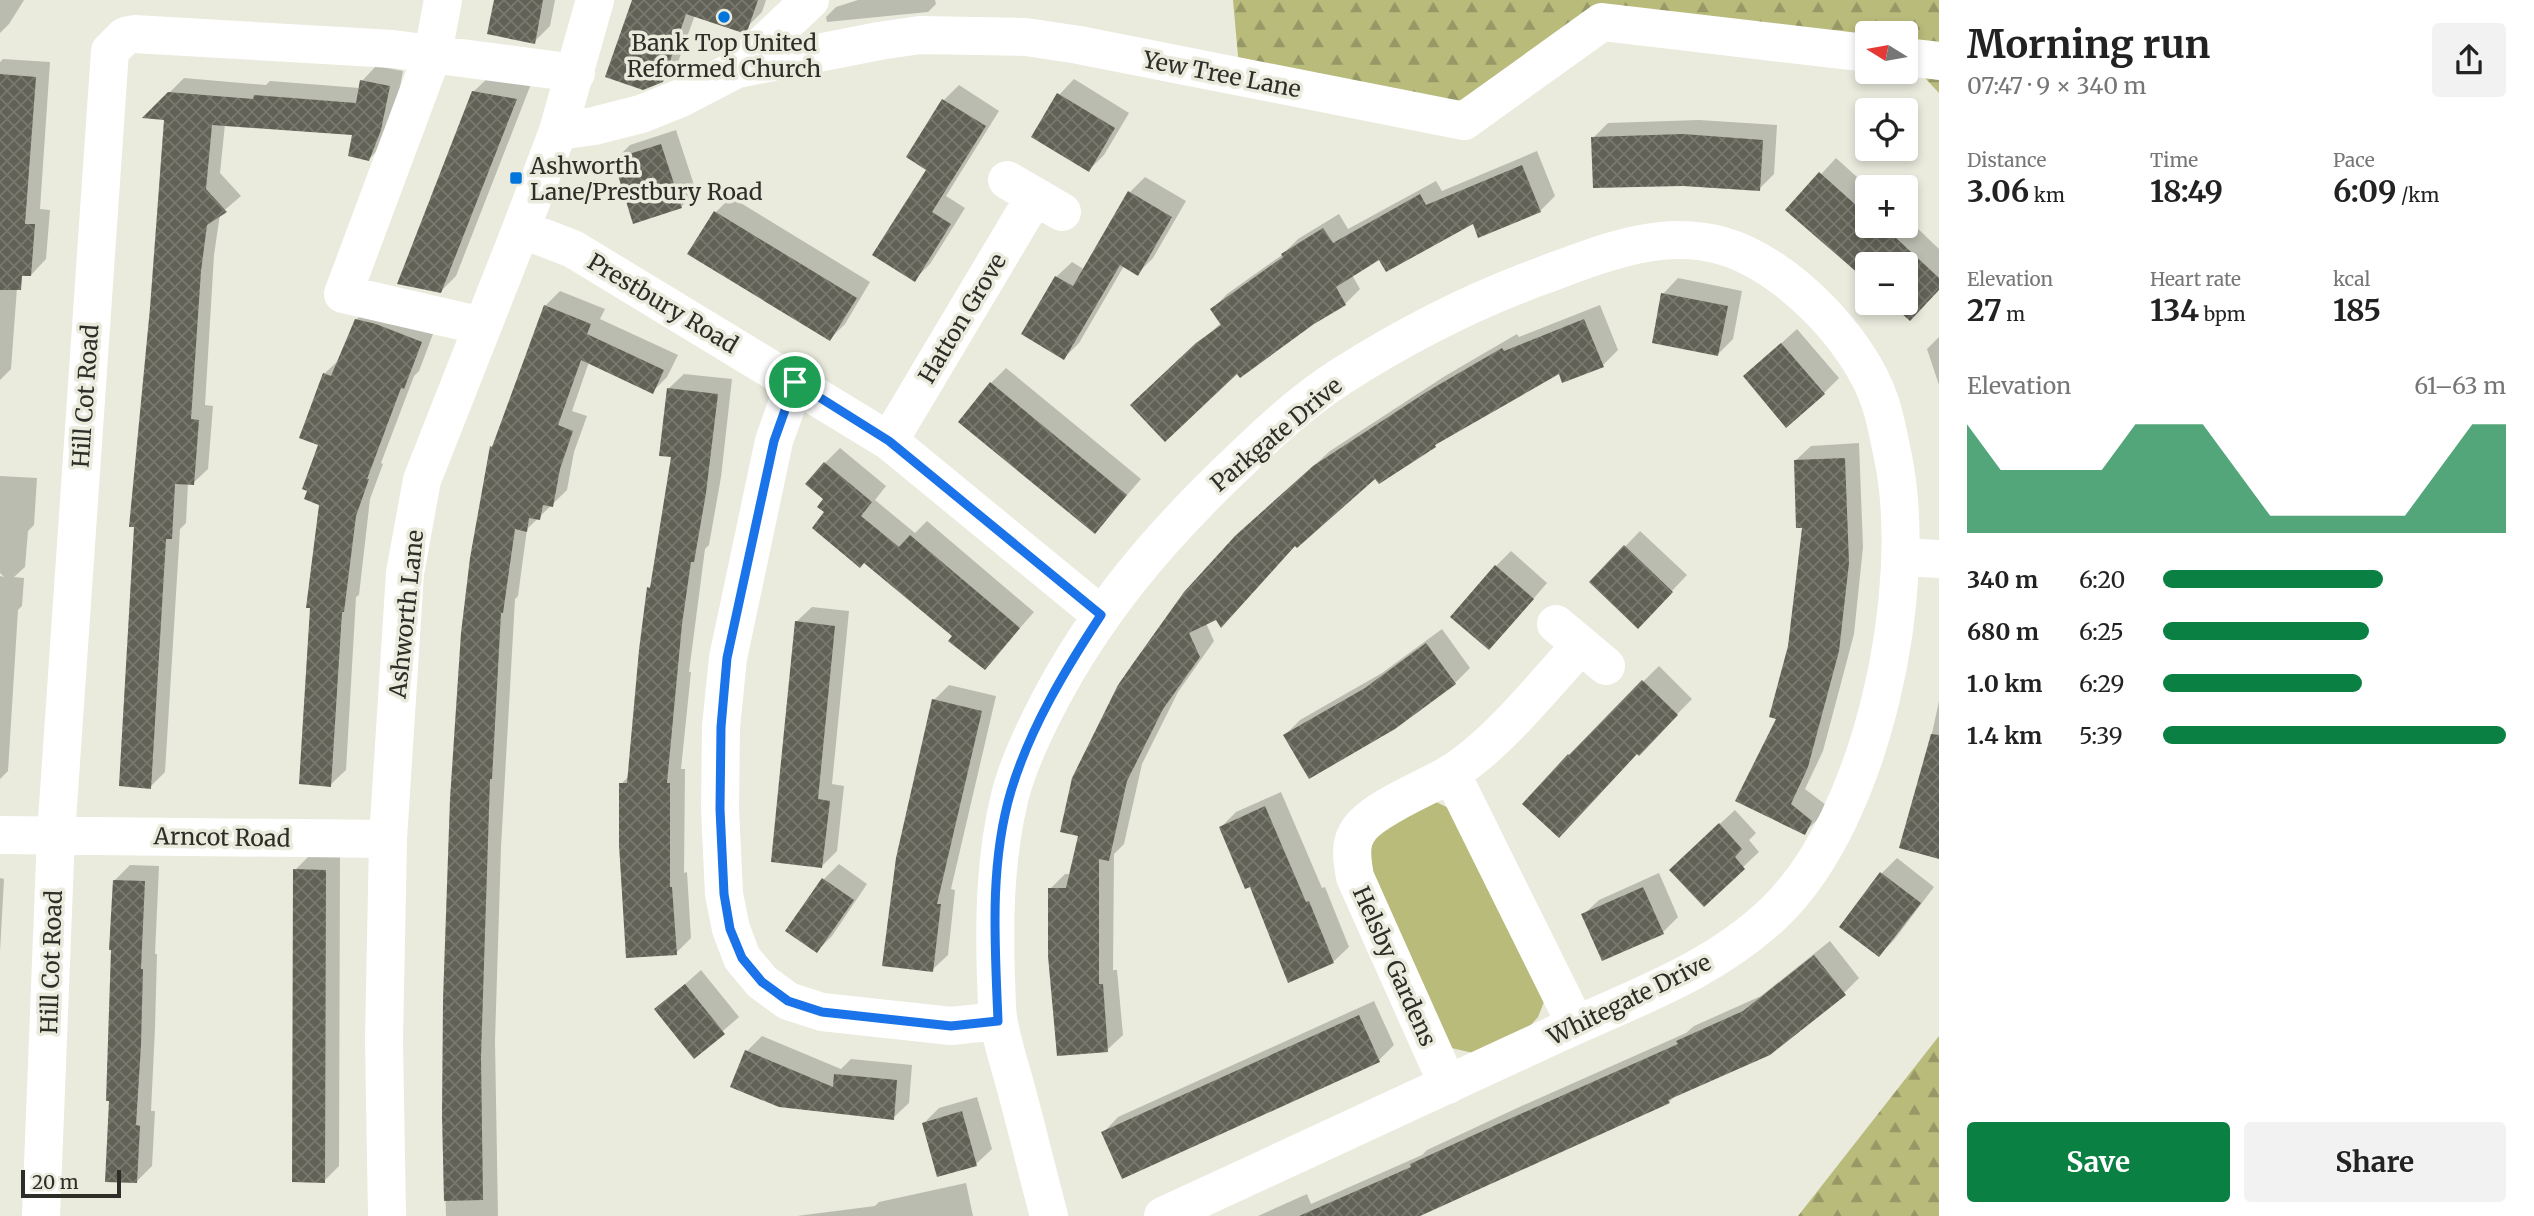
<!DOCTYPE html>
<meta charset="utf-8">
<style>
body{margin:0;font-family:Merriweather,serif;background:#f2f2f2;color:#222;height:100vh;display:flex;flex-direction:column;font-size:26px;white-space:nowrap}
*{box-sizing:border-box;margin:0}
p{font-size:23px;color:#767676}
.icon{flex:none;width:38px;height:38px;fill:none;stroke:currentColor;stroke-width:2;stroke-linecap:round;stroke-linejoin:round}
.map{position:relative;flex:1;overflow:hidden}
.side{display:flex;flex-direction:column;background:#fff;width:595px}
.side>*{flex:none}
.needle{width:46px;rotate:281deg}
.controls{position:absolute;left:1855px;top:21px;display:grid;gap:14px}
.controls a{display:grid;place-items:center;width:63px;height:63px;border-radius:7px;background:#fff;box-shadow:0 4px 10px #0003;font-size:35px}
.scale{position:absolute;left:21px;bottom:18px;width:100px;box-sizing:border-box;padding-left:7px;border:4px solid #2e2e29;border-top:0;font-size:19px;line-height:24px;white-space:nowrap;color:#2e2e29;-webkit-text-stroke:5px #eaebdd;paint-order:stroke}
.pin{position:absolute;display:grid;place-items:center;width:60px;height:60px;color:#fff;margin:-30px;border:4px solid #fff;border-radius:50%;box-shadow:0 2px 7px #0007}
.round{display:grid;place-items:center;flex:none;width:74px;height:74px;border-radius:7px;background:#f2f2f2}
.headline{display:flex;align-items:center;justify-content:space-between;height:119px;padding:0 28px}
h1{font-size:38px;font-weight:700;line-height:52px}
.metrics{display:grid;grid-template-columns:repeat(3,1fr);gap:10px;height:119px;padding:7px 28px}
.metrics div{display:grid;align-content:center}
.metrics b{font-size:30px;font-weight:700}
.metrics small{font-size:19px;font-weight:400}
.metrics p{font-size:19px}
.chart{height:196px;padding:14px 28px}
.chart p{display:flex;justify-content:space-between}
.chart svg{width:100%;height:126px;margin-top:7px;fill:#0b8043;opacity:.7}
.button{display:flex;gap:14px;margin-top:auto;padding:14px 28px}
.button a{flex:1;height:80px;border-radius:7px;background:#0b8043;color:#fff;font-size:28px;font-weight:700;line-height:80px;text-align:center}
.button a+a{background:#f2f2f2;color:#222}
ul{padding:0 28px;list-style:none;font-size:23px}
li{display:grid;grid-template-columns:112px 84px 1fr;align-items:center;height:52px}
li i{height:18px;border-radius:9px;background:#0b8043}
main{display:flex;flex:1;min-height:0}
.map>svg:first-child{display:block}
.grass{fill:#b9bb7b}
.forest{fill:url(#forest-firs)}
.shadow{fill:#0003}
.building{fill:url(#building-cross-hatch)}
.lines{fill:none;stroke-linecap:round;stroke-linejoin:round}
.minor{stroke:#fff;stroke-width:38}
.route-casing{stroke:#fff;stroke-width:14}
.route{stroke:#1a73e8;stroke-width:9}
.poi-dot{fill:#0076dd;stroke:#eaebdd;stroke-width:2.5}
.labels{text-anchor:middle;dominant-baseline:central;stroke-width:7;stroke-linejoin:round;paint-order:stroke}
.poi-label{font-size:23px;fill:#2e2e29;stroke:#eaebdd}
.street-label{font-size:23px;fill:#2e2e29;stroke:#eaebdd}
</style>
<main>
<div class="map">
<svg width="1939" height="1216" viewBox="0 0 1939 1216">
<defs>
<pattern id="forest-firs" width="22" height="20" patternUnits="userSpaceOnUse" patternTransform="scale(1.75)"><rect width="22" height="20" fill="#b9bb7b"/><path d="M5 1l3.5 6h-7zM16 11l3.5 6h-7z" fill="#979865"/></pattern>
<pattern id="building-cross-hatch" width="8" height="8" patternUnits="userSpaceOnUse" patternTransform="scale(1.75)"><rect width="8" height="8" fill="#616156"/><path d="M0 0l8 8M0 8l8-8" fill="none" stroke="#797970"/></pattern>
</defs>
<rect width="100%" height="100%" fill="#eaebdd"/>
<!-- grass -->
<path class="grass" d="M1436,802L1457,812L1544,1002L1538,1017L1529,1027L1473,1053L1447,1047L1367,873L1370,840L1377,828Z"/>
<!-- forest -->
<path class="forest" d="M1233,0H1939V93L1924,77L1906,72V33H1867V67L1603,22L1464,121L1240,78Z
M1939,1036V1216H1798Z"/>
<!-- shadow -->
<path class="shadow" d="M0,0H24L9,24L0,33Z
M496,0H555L550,26L534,42Z
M634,0H766L762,12L743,31L695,15L677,65L662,80Z
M858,0H935L936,4L928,12L827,22L826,17L836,7Z
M3,59L50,62L40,209L50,210L46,259L31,275L18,274L11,369L0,380V62Z
M376,66L403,71L395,114L384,144L369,159L354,133L225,124L220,173L241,196L220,214L214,255L205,405L213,406L208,469L193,483H188L186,523L180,529L165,772L150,787L152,308L166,118L146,116L184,78L266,85L270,81L360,88L362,81Z
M489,77L531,84L456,276L441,291L473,92Z
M1074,79L1129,113L1104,155L1089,170L1059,95Z
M959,85L999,111L946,196L965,208L930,264L915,279L929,169L943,101Z
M1699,120L1777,125L1774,174L1759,189L1593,138L1608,123Z
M676,130L696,191L681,207L615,160L630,145Z
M1537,151L1555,196L1540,211L1473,221L1380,258L1352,275L1360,289L1345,304L1238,371L1147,390L1221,323L1212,310L1227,294L1282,255L1298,239L1339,214L1348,229L1436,181L1442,191Z
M1836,158L1868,187L1867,226H1906V221L1910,225L1912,223L1939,249V288L1910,318L1894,303H1906V264H1867V278L1838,250L1788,210Z
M1145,177L1186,201L1153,258L1138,273L1124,266L1079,343L1064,358L1056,277L1072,262L1085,270L1130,192Z
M731,197L870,282L845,324L830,339L690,253L716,212Z
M1678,278L1742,291L1733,339L1718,354L1663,294Z
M560,291L605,309L600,319L678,355L667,377L652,392L589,362L572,411L587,416L574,452L567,490L527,529L518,596L515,599L501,847L495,1041L498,1216H446L443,1115L491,447L495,443L545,306Z
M372,305L436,326L419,371L414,376L381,463L383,464L370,499L359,595L356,597L346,770L330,785L307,695H305L321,504L320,444L324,374L340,359L356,320Z
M1600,305L1618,350L1603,365L1559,371L1435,445L1376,476L1296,544L1217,617L1206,623L1214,641L1178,692L1142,764L1124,844L1114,854L1113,970H1117L1123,1035L1107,1050L1050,889L1065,874H1071L1080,835L1062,831L1253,521L1330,451L1445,376L1517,334L1519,337Z
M1797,329L1839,378L1824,393L1745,376Z
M1939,337V385L1927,349Z
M1006,368L1141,479L1095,532L991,383Z
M684,374L732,379L721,477L709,545L705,549L689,672H691L681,769H685L684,873L687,872L691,938L676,953L621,784L629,776L649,588L652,585L673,456L668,389Z
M1859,443L1863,547L1854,634L1823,751L1805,789L1826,805L1820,817L1804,833L1738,801L1778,718L1790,647L1804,526L1795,461L1811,446Z
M840,448L886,486L875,500L915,533L927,521L1034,612L985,668L826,512L825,463Z
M0,476L37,478L34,525L28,531L25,567L14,577L24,578L22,606L18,610L8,771L0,779V576L4,577L0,573Z
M1640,531L1687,575L1653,611L1591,582Z
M1511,551L1547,583L1504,633L1496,566Z
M812,607L849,611L832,784L844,786L837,851L822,866L796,622Z
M1442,629L1470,668L1455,683L1285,735L1300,720L1382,673Z
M1659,666L1692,699L1639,753L1524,804L1569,755Z
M949,685L996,696L951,889L955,890L948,955L932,970L934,700Z
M1939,701V857L1928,752Z
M1281,792L1322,888L1325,887L1349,947L1333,962L1250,885L1221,827L1236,812Z
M1735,810L1756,833L1749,840L1759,852L1743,867L1686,855Z
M310,855H340L339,1166L324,1181L295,870Z
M1897,858L1934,887L1894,940L1879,955L1881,874Z
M839,864L867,884L832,936L817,951L824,879Z
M130,865L159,866L155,954H157L155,1028L151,1111H155L152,1166L136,1182L111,1100L115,880Z
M1659,873L1678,917L1663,932L1583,915L1599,900Z
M0,878L4,879L0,952Z
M1830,941L1859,978L1844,993L1676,1095L1669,1102L1419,1216H1258L1307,1194L1311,1204L1422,1155L1427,1150L1515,1109L1686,1033L1694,1026L1761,996Z
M701,970L739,1017L694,1056L657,1009Z
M1374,1001L1394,1045L1379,1060L1103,1133L1118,1117Z
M762,1036L841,1069L851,1059L912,1065L909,1103L893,1118L747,1051Z
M977,1097L992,1149L976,1164L924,1123L939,1108Z
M966,1183L973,1216H797L875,1206L879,1202Z"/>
<!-- building -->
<path class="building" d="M494,0H543L535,44L487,34Z
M632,0H758L748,29L743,33L686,14L663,82L643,90L605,77Z
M0,74L36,77L25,224H35L31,276H22L21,290H0Z
M360,80L390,86L381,130L369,161L348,156L352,135L212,125L206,189L227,212L207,225L201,271L191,419L199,420L194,485L175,484L172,539H166L151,789L119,786L134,527H129L150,308L164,120L142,118L168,92L253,99L254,95L356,103Z
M472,91L517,99L441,293L397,284Z
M1057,93L1115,128L1089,172L1031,137Z
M942,99L986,126L932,212L951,224L915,282L872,255L926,170L906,157Z
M1683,134L1763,140L1760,191L1683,186L1593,188L1591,137Z
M661,144L682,208L633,224L613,159Z
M1522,165L1541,212L1478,238L1473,224L1386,272L1379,260L1336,287L1346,305L1314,324L1240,378L1237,374L1165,442L1130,405L1196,343L1221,325L1210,309L1283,257L1281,254L1323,228L1333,243L1420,194L1426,205Z
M1819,172L1867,215V226H1879L1894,239L1895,237L1939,278V290L1910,321L1890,303H1906V264H1867V281L1785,210Z
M1128,191L1172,217L1138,276L1120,265L1064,360L1021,334L1055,276L1073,286Z
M714,211L857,298L830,341L687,254Z
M1661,293L1728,306L1718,356L1652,343Z
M544,305L591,324L587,334L664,370L653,394L581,360L558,425L573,431L560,469L553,507L543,505L540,520L529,518L527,532L515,529L503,613H501L492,779H490L481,1057L483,1200L444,1201L442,1115L443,1000L450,799L461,633L470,558L490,446L492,447Z
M355,319L376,324L422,342L404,389L401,388L367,479H369L356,516L344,612H342L331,787L299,784L310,608H306L319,505L304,499L307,491L302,489L318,445L299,438L323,373L331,376Z
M1584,319L1604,367L1562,383L1559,374L1435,445L1436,447L1379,484L1375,479L1297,548L1295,546L1221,628L1216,620L1189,633L1200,657L1163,709L1127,781L1109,861L1099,859V984H1103L1108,1052L1057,1056L1048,956V888H1066L1078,836L1060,832L1072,778L1118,685L1134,662L1184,592L1235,536L1313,466L1428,391L1502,348L1504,351Z
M1781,343L1825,394L1786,428L1743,376Z
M990,382L1127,495L1095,534L958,422Z
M667,388L718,394L706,493L694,562H691L682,624L667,783H670V887H672L677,955L626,958L619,845V783H627L639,650L647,587L650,588L671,457L659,456Z
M1845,458L1849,563L1839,651L1808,767L1791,804L1812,821L1805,835L1735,801L1776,719L1769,717L1788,646L1802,528H1796L1794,460Z
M824,462L872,502L861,516L899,547L910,535L1020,628L985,670L948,641L952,636L864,563L860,568L812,528L824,512L817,507L823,499L805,484Z
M1624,545L1673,592L1638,629L1589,582Z
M1495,565L1534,599L1489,650L1450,617Z
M795,621L835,626L818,799L830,801L822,868L771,862Z
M1426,643L1456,684L1395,729L1309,779L1283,735L1365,688Z
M1642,680L1678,715L1639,756L1637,754L1559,838L1522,804L1568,754L1569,755Z
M932,699L982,711L937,904H941L933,972L882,966L896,858Z
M1931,734L1939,735V859L1899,848Z
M1265,806L1306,902L1309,901L1334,963L1288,983L1250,887L1245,889L1219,827Z
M1719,823L1742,849L1735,857L1745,869L1704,907L1669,870Z
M293,869L326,870L325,1183L292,1182Z
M1880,872L1921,903L1879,957L1839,927Z
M822,878L854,900L817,953L785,931Z
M113,880L145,881L141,969H143L141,1045L136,1125L140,1126L137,1183L105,1182L109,1101H106L111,950H109Z
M1643,887L1664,934L1602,961L1581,914Z
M1814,955L1846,995L1770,1055L1668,1100L1670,1103L1420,1216H1299L1411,1167L1410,1164L1498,1124L1678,1044L1676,1041L1743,1011Z
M685,984L725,1034L694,1059L654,1009Z
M1359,1015L1380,1062L1122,1179L1101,1132Z
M745,1050L833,1087L834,1074L897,1080L894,1120L779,1107L730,1087Z
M962,1111L977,1166L937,1177L922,1123Z"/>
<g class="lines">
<!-- minor -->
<path class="minor" d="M443,0L433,53L343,294L482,326
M1906,57L1939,61
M737,69L810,0
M558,131L594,126L641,114L681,98L737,69L879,41L920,35L1026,37L1079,45L1464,121L1602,22L1867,53
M1007,180L1062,212
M521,229L573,249L889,441L1101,615
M795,382L774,441L728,658L721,727L720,809L724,894L731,929L742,958L762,982L788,1001L822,1012L951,1026L998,1021
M889,441L1035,196
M1901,557L1939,559
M1556,624L1606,666
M1451,773L1576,1025
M0,835L388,839
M1448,1085L1355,877C1353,864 1349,848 1356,835C1366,811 1427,788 1450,774C1498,744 1542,687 1581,645
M41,1216L56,835L110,51L125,36L134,34L393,49L576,73
M387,1216L384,1040L388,839L405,573L422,480L521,229L558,131L595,0
M1049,1216C1038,1175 1028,1133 1017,1092C1011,1069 1003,1046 999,1023C996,1009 997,994 996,980C994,919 995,856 1010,796C1018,764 1033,733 1048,704C1096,612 1157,540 1231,469C1265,436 1301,402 1340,377C1404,336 1472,301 1544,275C1601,254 1661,228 1723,246C1786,264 1859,339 1880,402C1886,419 1889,439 1893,457C1920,589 1873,817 1775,912C1712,973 1629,1000 1552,1036C1423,1097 1293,1156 1163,1216"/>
</g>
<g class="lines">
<defs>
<path id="route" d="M795,382L889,441L1101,615C1065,670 1030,728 1011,791C989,865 995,945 998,1021L951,1026L822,1012L788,1001L762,982L742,958L730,929L724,894L720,809L721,727L727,658L774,441Z"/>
</defs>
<!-- route casing -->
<use href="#route" class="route-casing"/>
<!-- route -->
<use href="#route" class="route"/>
</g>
<!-- markers -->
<g class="poi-dot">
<circle cx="724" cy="17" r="7"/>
<rect x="509" y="171" width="14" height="14" rx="3.5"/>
</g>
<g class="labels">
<!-- poi labels -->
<g class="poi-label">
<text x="724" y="42">Bank Top United<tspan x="724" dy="26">Reformed Church</tspan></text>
<text x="530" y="165" text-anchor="start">Ashworth<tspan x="530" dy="26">Lane/Prestbury Road</tspan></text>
</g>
<!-- street labels -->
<g class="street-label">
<text transform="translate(1222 74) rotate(11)">Yew Tree Lane</text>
<text transform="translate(663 303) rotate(31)">Prestbury Road</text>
<text transform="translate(962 318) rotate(-59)">Hatton Grove</text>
<text transform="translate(85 396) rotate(-86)">Hill Cot Road</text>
<text transform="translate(1276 434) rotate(-40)">Parkgate Drive</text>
<text transform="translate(406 614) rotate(-84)">Ashworth Lane</text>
<text transform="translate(222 837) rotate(1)">Arncot Road</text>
<text transform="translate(51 962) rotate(-88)">Hill Cot Road</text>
<text transform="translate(1395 966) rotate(66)">Helsby Gardens</text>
<text transform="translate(1629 999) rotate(-26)">Whitegate Drive</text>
</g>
</g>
</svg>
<div class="controls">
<a><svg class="needle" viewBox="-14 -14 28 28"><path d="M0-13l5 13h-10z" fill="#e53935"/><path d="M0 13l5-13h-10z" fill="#767676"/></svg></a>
<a><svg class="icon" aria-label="locate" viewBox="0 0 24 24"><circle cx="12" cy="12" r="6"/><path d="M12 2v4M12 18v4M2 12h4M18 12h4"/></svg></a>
<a>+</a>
<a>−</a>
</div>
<div class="scale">20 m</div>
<div class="pin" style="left:795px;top:382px;background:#1e9e55"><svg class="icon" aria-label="arrive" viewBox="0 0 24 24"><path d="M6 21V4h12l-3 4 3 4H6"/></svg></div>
</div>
<section class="side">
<div class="headline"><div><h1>Morning run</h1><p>07:47 · 9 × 340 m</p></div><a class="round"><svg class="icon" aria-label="share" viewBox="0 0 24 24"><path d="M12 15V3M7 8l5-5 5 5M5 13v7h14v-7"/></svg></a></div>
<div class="metrics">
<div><p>Distance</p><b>3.06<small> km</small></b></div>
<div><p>Time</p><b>18:49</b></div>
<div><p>Pace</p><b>6:09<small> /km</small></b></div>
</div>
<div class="metrics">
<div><p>Elevation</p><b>27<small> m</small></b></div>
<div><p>Heart rate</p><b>134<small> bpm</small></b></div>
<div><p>kcal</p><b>185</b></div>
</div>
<div class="chart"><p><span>Elevation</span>61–63 m</p>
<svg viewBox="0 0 160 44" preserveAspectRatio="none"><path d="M0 44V6L10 22L20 22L30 22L40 22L50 6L60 6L70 6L80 22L90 38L100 38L110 38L120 38L130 38L140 22L150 6L160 6V44z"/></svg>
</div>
<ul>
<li><b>340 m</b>6:20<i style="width:64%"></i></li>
<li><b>680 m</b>6:25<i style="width:60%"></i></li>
<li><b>1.0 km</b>6:29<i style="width:58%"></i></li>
<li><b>1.4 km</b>5:39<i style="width:100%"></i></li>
</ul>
<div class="button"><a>Save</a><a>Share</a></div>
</section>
</main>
